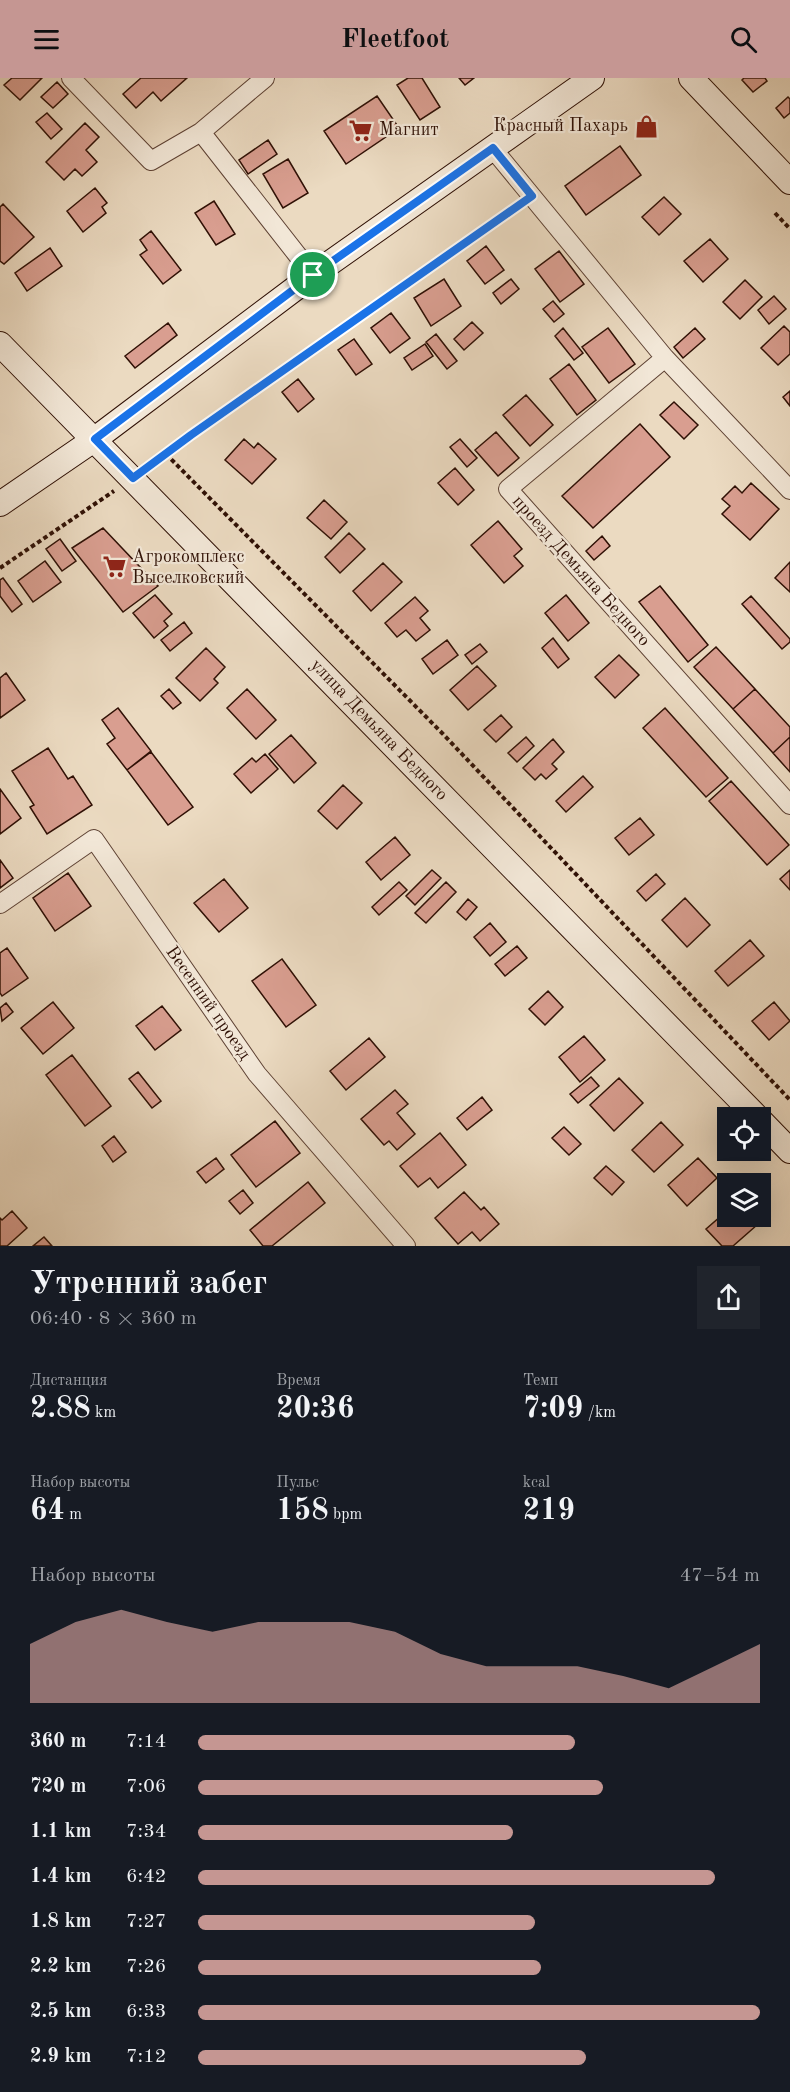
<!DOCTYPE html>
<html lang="ru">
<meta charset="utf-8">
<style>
body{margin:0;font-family:"Old Standard TT",serif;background:#20242c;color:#f1f3f6;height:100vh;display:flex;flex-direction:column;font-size:22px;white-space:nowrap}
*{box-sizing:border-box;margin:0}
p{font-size:20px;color:#9ea1a6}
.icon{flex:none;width:33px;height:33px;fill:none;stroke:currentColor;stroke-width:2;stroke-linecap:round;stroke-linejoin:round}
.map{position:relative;height:1168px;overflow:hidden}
.panel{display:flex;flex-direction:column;background:#171b24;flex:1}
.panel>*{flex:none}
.fabs{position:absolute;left:717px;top:1029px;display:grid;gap:12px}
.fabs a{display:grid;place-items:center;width:54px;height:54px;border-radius:0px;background:#171b24;box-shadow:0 6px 24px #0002;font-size:30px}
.pin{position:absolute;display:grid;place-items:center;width:51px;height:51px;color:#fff;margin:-26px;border:3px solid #fff;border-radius:50%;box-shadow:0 2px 6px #0007}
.round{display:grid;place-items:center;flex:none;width:63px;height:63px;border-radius:0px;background:#20242c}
.summary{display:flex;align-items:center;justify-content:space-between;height:102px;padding:0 30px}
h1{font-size:33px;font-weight:700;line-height:45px}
.metrics{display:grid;grid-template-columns:repeat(3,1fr);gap:9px;height:102px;padding:6px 30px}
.metrics div{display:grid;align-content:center}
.metrics b{font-size:30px;font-weight:700}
.metrics small{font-size:16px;font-weight:400}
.metrics p{font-size:16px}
.chart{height:168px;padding:12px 30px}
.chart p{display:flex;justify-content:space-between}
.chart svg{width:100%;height:108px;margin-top:6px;fill:#c59692;opacity:.7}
ul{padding:0 30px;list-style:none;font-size:20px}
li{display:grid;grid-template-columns:96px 72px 1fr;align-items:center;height:45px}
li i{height:15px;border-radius:8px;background:#c59692}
header{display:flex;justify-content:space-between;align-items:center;height:78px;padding:0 30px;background:#c59692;color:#111;font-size:27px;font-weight:700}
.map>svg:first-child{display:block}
.building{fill:#d99e90;stroke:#2f1005;stroke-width:1.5}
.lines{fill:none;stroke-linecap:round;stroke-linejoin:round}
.street-casing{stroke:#5e4234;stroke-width:20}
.secondary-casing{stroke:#2f1005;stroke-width:26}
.path{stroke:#2f1005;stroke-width:4;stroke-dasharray:4.5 3;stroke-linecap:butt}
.street{stroke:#f2e7d7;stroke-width:18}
.secondary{stroke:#f2e7d7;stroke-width:24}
.route-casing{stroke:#fff;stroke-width:12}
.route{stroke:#1a73e8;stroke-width:8}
.labels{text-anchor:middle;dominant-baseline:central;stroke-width:4.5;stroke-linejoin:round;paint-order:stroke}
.poi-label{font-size:18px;fill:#2f1005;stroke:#f2e7d7;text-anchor:start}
.street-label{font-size:18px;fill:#2f1005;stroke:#f2e7d7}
</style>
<header><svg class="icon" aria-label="menu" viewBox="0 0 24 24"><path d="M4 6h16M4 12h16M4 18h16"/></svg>Fleetfoot<svg class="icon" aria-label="search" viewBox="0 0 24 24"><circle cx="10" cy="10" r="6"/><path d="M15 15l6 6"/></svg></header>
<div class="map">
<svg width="790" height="1168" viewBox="0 0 790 1168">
<rect width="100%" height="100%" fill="#ebdac1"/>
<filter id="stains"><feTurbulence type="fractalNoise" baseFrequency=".00333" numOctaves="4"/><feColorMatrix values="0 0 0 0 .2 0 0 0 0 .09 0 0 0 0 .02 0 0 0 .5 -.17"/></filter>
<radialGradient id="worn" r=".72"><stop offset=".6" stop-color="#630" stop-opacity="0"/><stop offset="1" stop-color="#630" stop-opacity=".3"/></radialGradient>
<!-- building -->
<path class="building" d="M12,0H42L20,22L4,7Z
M141,0H187L161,23L153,14L136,30L123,16Z
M408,0H422L440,29L420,42L397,7Z
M459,0H474L465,7Z
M744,0H765L767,3L753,14L742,2Z
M57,4L68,16L53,30L41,19Z
M377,18L399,50L346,86L324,53Z
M788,19L790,21V35L784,40L776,30Z
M47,35L62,51L51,61L36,44Z
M85,45L99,59L86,72L97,84L82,98L75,91L64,102L46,84Z
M268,62L277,76L248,96L239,82Z
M620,68L641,97L586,137L565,108Z
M288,81L308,115L283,130L263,96Z
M95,110L107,125L102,129L106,135L83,154L67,133Z
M664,119L681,136L659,157L642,139Z
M214,123L235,156L216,167L195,135Z
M3,126L34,159L4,186L0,183V129Z
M151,153L181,192L163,206L140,177L147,172L140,162Z
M710,161L728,181L703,204L684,183Z
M486,168L504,192L485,206L467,183Z
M50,170L62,188L27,213L15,195Z
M559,173L584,206L560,224L535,191Z
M444,201L461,228L431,248L414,220Z
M511,201L519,211L501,226L493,215Z
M745,202L762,219L740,241L723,224Z
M774,218L786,231L769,246L758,232Z
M553,223L564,236L554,244L543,231Z
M391,235L410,260L390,275L371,250Z
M472,244L483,255L464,272L454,261Z
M168,245L177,257L135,290L125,278Z
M784,248L790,254V276L778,287L761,270Z
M563,250L583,275L574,282L555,258Z
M608,250L635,286L609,305L582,269Z
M695,250L705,261L683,280L674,269Z
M436,256L457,283L447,291L426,264Z
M354,261L372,286L356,297L338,272Z
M425,266L433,278L412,292L404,280Z
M569,286L596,322L577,337L550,301Z
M298,301L314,321L298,334L282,314Z
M790,313V328L783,319Z
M526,317L553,347L530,368L503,337Z
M674,324L698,347L684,361L660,337Z
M640,346L670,379L593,450L562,418Z
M496,354L519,380L498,398L475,372Z
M244,361L254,370L258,365L276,381L252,406L225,382Z
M460,361L477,380L467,389L450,369Z
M455,390L474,412L458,427L438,405Z
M751,405L779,431L750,462L722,436L730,428L722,421L735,408L742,415Z
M324,422L347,444L331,461L307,440Z
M498,443L522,471L514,478L523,488L504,505L471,467Z
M103,450L158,508L123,534L72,470Z
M349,455L365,471L340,495L325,479Z
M602,458L610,468L594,482L586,473Z
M60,461L76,483L62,493L46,471Z
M45,483L61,504L33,524L18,503Z
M790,484V514L775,500Z
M383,485L402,504L371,533L353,513Z
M3,500L22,526L12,534L0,518V502Z
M660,508L708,567L688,584L639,524Z
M155,517L172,536L164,543L168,548L154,560L133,535Z
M566,517L589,545L568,563L545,535Z
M751,518L790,561V564L782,571L742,526Z
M415,519L428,533L420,540L430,552L416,563L406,552L397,559L385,545Z
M184,544L192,555L170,573L161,562Z
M553,560L569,581L558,590L542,570Z
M447,562L458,577L433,596L422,581Z
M480,566L487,574L472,586L465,577Z
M716,569L755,611L733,631L694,589Z
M206,570L225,589L214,601L218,605L200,623L176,600Z
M619,577L639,597L615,620L595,599Z
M477,588L496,608L468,632L450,612Z
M6,595L25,622L0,640V600Z
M169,611L181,625L173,631L161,618Z
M247,611L276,642L256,661L227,630Z
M755,611L790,649V659L773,675L733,631Z
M118,630L151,673L127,692L107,666L115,660L102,642Z
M665,630L728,700L706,719L643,650Z
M501,637L512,649L496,664L484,652Z
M291,657L316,685L294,705L269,676Z
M526,659L534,668L517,684L508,675Z
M790,659V694L773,675Z
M553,661L564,674L552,686L557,691L546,701L541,696L535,702L523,690Z
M48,670L68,701L73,698L92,727L47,756L30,729L34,727L12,693Z
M151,674L193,729L168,747L127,692Z
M265,676L278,691L251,715L234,696L252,680L256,684Z
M583,698L593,709L566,734L556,723Z
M731,703L789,767L767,787L709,723Z
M343,707L362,725L337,751L318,733Z
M0,711L21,740L0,756Z
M640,740L654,757L629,777L615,760Z
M395,759L410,777L381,802L366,784Z
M0,782L13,800L0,810Z
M432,792L441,800L415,827L406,818Z
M790,792V812L780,801Z
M68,795L91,828L55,853L33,820Z
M656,796L665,806L646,823L637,813Z
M224,801L248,830L219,854L194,825Z
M399,804L407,812L379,837L372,829Z
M446,804L456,814L426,845L415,835Z
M685,820L710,847L687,869L662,842Z
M468,821L477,829L466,842L457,834Z
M490,845L506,864L490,878L474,859Z
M750,862L764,878L728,908L715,893Z
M517,868L527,880L505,898L495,886Z
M7,870L28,900L2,918L0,915V875Z
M282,881L316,927L286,949L252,903Z
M548,913L563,929L545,947L529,931Z
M53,924L74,950L43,976L21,950Z
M774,924L790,943L769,962L752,943Z
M6,925L13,934L2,943L0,930Z
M162,928L181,952L155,972L136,948Z
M584,958L605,982L580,1004L559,979Z
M369,960L385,979L346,1012L330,993Z
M72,977L111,1028L85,1048L46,997Z
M138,994L161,1023L152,1030L129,1001Z
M591,999L599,1008L578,1025L570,1016Z
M619,1000L643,1025L614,1053L590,1027Z
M395,1012L408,1026L397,1035L415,1056L397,1072L389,1063L384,1067L361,1041Z
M482,1019L492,1032L467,1052L457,1040Z
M275,1043L300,1075L256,1109L231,1077Z
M661,1044L683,1067L654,1094L632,1072Z
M564,1049L581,1066L569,1077L552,1060Z
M440,1055L466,1087L438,1110L430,1100L418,1109L400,1088Z
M114,1058L126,1074L113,1084L102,1068Z
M216,1080L224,1091L206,1105L197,1094Z
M698,1080L717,1100L687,1128L668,1107Z
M606,1088L624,1104L612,1117L594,1100Z
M308,1104L325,1125L272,1168H263L250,1152Z
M243,1112L253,1125L240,1136L229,1123Z
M464,1114L481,1132L484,1129L499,1146L480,1163L472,1154L458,1166L435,1140Z
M728,1132V1138H750L757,1147L733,1168H722L706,1151Z
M12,1133L27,1150L7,1168H0V1140L2,1142Z
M44,1159L52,1168H33Z"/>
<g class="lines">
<defs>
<path id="street" d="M71,0L151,83L201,54L313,197
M201,54L265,0
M493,71L665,280L790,412
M665,280L508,411L790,727
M0,826L94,761L257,996L406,1168"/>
<path id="secondary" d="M691,0L790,104
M0,266L758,1040
M0,426L95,361L313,197L592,0
M760,1042L790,1073"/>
</defs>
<!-- street casing -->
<use href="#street" class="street-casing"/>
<!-- secondary casing -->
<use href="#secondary" class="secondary-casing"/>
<!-- path -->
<path class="path" d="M775,135L790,151
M166,376L442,655L790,1022
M149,388L518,127
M0,490L114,413"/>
<!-- street -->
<use href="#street" class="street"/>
<!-- secondary -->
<use href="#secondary" class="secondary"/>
</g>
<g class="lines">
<defs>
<path id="route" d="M493,70L532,118L191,357L133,400L95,361L313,197Z"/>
</defs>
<!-- route casing -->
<use href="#route" class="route-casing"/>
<!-- route -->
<use href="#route" class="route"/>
</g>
<!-- icons -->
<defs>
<symbol id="shop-bare" viewBox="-9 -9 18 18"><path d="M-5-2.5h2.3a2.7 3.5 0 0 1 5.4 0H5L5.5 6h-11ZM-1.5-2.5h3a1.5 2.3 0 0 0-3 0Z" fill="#8f2418" stroke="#f2e7d7" stroke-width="2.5" paint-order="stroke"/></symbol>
<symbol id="supermarket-bare" viewBox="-9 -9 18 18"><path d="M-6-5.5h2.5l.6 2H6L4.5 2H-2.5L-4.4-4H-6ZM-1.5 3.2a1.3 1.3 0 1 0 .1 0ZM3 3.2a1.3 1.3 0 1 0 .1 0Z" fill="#8f2418" stroke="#f2e7d7" stroke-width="2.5" paint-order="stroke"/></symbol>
</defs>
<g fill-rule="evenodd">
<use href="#shop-bare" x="630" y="32" width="33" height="33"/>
<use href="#supermarket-bare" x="344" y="36" width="33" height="33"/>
<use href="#supermarket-bare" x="98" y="472" width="33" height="33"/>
</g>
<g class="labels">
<!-- poi labels -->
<g class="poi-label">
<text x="628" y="48" text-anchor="end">Красный Пахарь</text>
<text x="379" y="52">Магнит</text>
<text x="132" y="479">Агрокомплекс<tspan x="132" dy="21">Выселковский</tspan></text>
</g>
<!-- street labels -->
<g class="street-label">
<text transform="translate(581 493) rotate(48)">проезд Демьяна Бедного</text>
<text transform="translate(379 652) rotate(46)">улица Демьяна Бедного</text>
<text transform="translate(208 925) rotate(55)">Весенний проезд</text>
</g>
</g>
<rect width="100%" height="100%" filter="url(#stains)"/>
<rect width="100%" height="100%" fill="url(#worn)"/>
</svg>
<div class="fabs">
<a><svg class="icon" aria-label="locate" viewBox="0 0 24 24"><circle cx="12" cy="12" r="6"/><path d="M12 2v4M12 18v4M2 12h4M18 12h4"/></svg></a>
<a><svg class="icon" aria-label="layers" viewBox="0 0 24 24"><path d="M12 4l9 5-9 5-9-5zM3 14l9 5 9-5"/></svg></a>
</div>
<div class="pin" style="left:313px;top:197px;background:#1e9e55"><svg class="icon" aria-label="arrive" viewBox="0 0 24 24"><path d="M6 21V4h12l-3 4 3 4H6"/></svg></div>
</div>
<section class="panel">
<div class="summary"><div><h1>Утренний забег</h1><p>06:40 · 8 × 360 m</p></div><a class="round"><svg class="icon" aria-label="share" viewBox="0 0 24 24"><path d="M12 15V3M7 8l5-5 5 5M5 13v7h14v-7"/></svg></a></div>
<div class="metrics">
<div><p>Дистанция</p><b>2.88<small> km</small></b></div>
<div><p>Время</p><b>20:36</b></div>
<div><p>Темп</p><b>7:09<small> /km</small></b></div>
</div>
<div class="metrics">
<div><p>Набор высоты</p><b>64<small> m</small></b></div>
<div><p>Пульс</p><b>158<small> bpm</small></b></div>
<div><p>kcal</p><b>219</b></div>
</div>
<div class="chart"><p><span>Набор высоты</span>47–54 m</p>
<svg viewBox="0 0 160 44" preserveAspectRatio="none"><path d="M0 44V20L10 11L20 6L30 11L40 15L50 11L60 11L70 11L80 15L90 24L100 29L110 29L120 29L130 33L140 38L150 29L160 20V44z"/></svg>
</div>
<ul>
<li><b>360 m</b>7:14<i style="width:67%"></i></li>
<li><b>720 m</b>7:06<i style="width:72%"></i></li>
<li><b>1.1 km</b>7:34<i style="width:56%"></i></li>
<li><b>1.4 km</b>6:42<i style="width:92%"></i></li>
<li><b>1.8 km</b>7:27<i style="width:60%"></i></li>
<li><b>2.2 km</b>7:26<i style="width:61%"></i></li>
<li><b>2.5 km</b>6:33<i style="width:100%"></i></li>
<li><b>2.9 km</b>7:12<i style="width:69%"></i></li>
</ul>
</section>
